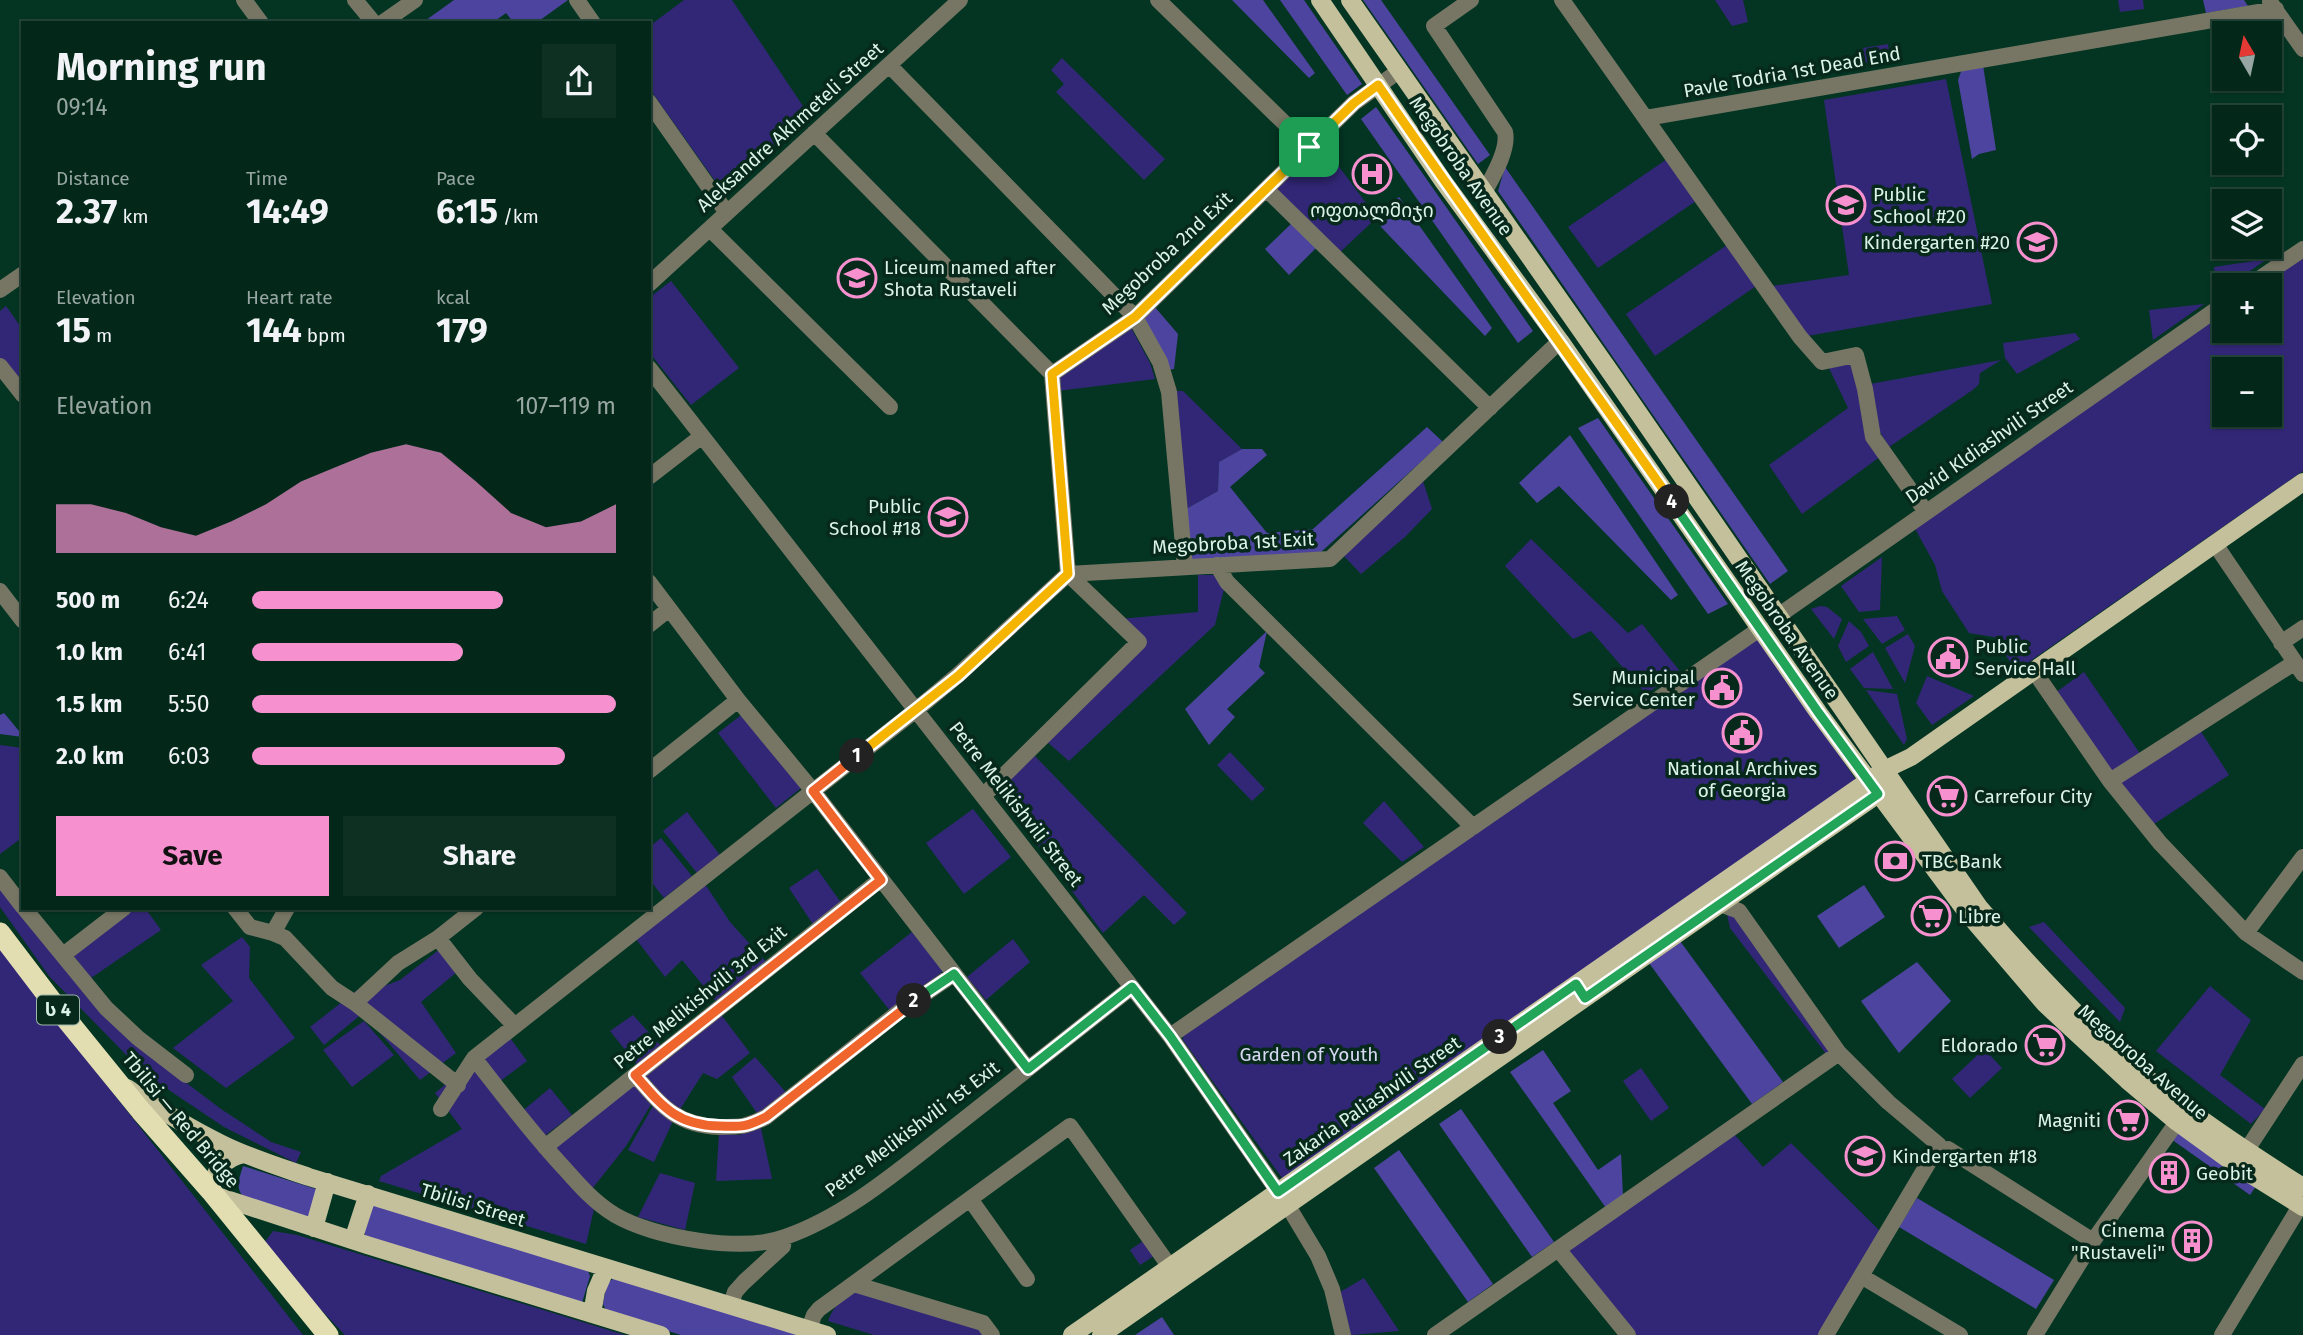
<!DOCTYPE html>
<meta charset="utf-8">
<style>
body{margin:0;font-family:"Fira Sans","Noto Sans Georgian",sans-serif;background:#0d3023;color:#f1f3f6;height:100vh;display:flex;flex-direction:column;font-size:26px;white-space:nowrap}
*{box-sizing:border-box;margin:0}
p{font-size:23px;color:#97a6a2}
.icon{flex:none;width:38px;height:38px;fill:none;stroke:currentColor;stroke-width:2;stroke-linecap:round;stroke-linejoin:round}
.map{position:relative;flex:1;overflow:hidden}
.side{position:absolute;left:21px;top:21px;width:630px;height:889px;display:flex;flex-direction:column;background:#03281a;border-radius:0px;box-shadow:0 2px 5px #0004,0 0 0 2px #244439}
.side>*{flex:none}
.needle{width:46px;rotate:351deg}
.tools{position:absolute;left:2212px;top:21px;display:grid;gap:14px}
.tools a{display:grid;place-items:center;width:70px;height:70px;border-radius:0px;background:#03281a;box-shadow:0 2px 5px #0004,0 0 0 2px #244439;font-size:35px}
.pin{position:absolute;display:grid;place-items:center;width:60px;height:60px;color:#fff;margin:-30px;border-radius:14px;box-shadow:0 4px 10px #0006}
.km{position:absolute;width:35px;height:35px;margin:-18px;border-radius:50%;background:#222;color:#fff;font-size:19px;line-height:35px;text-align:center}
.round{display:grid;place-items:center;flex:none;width:74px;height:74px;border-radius:0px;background:#0d3023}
.headline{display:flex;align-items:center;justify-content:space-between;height:119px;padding:0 35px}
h1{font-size:38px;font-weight:700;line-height:52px}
.metrics{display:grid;grid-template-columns:repeat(3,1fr);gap:10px;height:119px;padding:7px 35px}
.metrics div{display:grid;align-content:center}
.metrics b{font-size:35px;font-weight:700}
.metrics small{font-size:19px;font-weight:400}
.metrics p{font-size:19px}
.chart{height:196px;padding:14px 35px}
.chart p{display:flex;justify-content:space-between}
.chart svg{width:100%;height:126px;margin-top:7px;fill:#f690cf;opacity:.7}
.action{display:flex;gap:14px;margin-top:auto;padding:14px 35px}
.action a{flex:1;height:80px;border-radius:0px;background:#f690cf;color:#111;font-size:28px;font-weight:700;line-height:80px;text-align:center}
.action a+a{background:#0d3023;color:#f1f3f6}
ul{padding:0 35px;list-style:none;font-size:23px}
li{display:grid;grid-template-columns:112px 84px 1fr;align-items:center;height:52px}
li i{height:18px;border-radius:9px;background:#f690cf}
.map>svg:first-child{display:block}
.green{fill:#322776;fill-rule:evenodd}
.forest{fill:#4d44a0}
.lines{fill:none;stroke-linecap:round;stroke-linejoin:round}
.minor{stroke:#777664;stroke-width:16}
.major{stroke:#c4c09b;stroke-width:18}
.highway{stroke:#e2deb1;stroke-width:21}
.split-1-casing{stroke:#fff;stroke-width:14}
.split-2-casing{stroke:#fff;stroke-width:14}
.split-3-casing{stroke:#fff;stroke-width:14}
.split-4-casing{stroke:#fff;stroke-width:14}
.split-5-casing{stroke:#fff;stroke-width:14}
.split-1{stroke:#f5b400;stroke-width:9}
.split-2{stroke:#f0652b;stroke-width:9}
.split-3{stroke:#22a559;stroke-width:9}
.split-4{stroke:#22a559;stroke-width:9}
.split-5{stroke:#f5b400;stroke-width:9}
.labels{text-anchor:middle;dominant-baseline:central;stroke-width:7;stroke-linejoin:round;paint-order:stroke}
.shield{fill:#06291b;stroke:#9cb6aa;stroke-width:2}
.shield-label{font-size:18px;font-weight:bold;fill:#dcf3e7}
.street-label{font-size:19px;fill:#dcf3e7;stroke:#06291b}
.poi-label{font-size:19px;fill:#dcf3e7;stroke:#06291b;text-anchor:start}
.park-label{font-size:19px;fill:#d7d8f2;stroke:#06291b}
</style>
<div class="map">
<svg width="2303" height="1335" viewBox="0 0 2303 1335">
<rect width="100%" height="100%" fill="#043523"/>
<!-- green -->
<path class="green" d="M684,0H732L809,115L723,192L649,88V26Z
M1715,0H1743L1748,22L1732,26Z
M2118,0H2143L2144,9L2120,12Z
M1888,44L1890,59L1865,63L1863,48Z
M1062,58L1165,159L1144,180L1056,92L1064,84L1051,70Z
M1946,79L1992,304L1807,336L1772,286L1849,275L1824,100Z
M1320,141L1369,207L1371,223L1337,255L1271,190Z
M1667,159L1696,201L1598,268L1568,227Z
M1730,243L1759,284L1655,356L1626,314Z
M2303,253V471L2016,671L1994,637L1969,633L1942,591L1935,565L1913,525L2224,308V331H2270V285H2257ZM2224,369H2270V415H2224Z
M2267,259L2230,285H2224V289L2218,294L2214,267Z
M671,281L739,368L691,405L649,352V298Z
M2204,304L2153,340L2149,310Z
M6,306L23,330V391L0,360V311Z
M1129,324L1150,363L1155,379L1057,391V374Z
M2075,333L2080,339L2017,374L2005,358L2003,343Z
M2001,360L1980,373L1979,384L1974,389L1889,447L1877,427L1870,384Z
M1853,363L1881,456L1802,514L1769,465L1848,408L1829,368Z
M1171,391H1183L1242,449L1219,462L1218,491L1186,509Z
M1422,478L1432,509L1405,537L1361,574L1342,554Z
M1531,539L1628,633L1642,624L1679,670L1646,694L1591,631L1573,639L1505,566Z
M1882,557L1880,610L1859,612L1841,586Z
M1198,575H1216L1224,589L1215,625L1069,761L1046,741L1144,644L1119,619L1198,612Z
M1820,606L1827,607L1842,619L1834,639L1811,609Z
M1897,616L1905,630L1882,644L1863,619Z
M1849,621L1861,632L1869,646L1846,662L1838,646Z
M1908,634L1915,646L1905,683L1885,648Z
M1755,639L1762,641L1858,783L1288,1178H1282L1183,1040V1031Z
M1873,652L1893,689L1864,688L1850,669Z
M2084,672L2141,755L2111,774L2055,693Z
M1927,676L1974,696L1932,725L1916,703Z
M1866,690L1897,694L1907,739L1904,745Z
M744,713L801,788L776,808L718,733Z
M2198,727L2229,775L2154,824L2117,780Z
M0,745L23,748V837L0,854Z
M1230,752L1265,789L1252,801L1217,765Z
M1033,754L1187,913L1174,925L1144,895L1103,933L1030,834L993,791Z
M1384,801L1424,847L1402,862L1363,823Z
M973,809L1011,857L964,894L926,843Z
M687,812L720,855L697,873L663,831Z
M661,838L692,876L664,898L649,879V848Z
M817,869L842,904L814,926L789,888Z
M705,884L730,922L766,962L716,1001L682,960L665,977L636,939Z
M0,888L132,1042L221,1109L271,1142L301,1152L296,1163L224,1127L145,1074L49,976L0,907Z
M130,908H145L161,930L91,978L71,953Z
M1726,910L1740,919L1835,1050L1827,1055L1730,928Z
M2044,922L2125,1008L2120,1022L2029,927Z
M912,932L943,971L891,1012L860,973Z
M242,937L250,947L249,978L295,1038L226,1088L173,1048L233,1001L201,965Z
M1013,939L1030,962L986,1000L967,977Z
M0,948L14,967L303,1335H0Z
M440,949L458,971L421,1002L456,1053L420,1080L363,1013L324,1045L310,1027L360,988H379L400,980Z
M2210,986L2251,1020L2220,1075L2265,1109L2251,1124L2156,1051Z
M719,1012L750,1053L717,1079L703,1073L679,1111L644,1076Z
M633,1015L661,1046L638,1066L610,1031Z
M364,1021L394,1055L352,1087L323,1050Z
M507,1034L527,1061L491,1088L514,1118L550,1088L572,1115L535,1143L594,1209L586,1244L379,1181L381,1176L462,1129L435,1093Z
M1984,1049L2002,1068L1970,1098L1952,1079Z
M755,1057L790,1097L761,1119L732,1077Z
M1641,1068L1669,1108L1651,1121L1623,1081Z
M634,1083L652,1103L626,1146L592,1189L553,1146Z
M654,1104L673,1121L654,1162L628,1150Z
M761,1128L772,1179L716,1181L719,1134L739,1135Z
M1734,1134L1763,1167L1791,1143L1881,1232L1821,1335H1632L1569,1250Z
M660,1173L695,1183L685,1230L638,1217Z
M273,1231L297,1235L625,1335H345L271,1257L264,1243Z
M1143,1241L1154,1256L1140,1265L1130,1250Z
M1364,1278L1399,1331L1351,1335L1340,1292Z
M859,1288L974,1323L983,1335H874L828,1321C834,1304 845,1298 859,1288Z"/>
<!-- forest -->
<path class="forest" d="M454,0H568L536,23H514L506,13L492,23H422Z
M1232,0H1263L1315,73L1309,78Z
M1280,0H1304L1362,84L1347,95Z
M1363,0H1381L1490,155L1478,164Z
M2203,0H2244L2248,6L2206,13Z
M1983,65L1996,150L1979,154L1972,159L1958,80L1962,69Z
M1376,107L1533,331L1518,343L1361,119Z
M1505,167L1788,571L1770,584L1498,191Z
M1399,197L1492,328L1485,336L1381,227L1379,211Z
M1292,223L1317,247L1289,275L1265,249Z
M1154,306L1178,334L1174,369L1165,370L1141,319Z
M1598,418L1728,604L1708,614L1578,428Z
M1427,427L1443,442L1321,552L1192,561L1186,509L1218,491L1219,462L1242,449H1262L1267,455L1230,487L1267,533L1313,529Z
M1570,435L1678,595L1671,600L1559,486L1537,503L1519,483Z
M1267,631L1259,667L1265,673L1227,709L1235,717L1209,745L1185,709Z
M4,713L19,731L23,728V737L0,734V715Z
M1864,885L1885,917L1839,948L1817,916Z
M1680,941L1783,1082L1752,1104L1649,963Z
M1917,962L1951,1001L1899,1053L1861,1001Z
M1543,1050L1571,1091L1553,1103L1598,1170L1621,1154L1623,1196L1606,1208L1510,1072Z
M1461,1109L1554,1242L1532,1257L1439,1124Z
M2178,1127L2258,1183L2250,1195L2171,1139Z
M1399,1150L1493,1284L1468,1302L1374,1168Z
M243,1166L322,1191L317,1221L244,1198C235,1188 239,1179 243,1166Z
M1917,1198L2054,1280L2036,1309L1899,1227Z
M379,1204L588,1271L590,1276L582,1303L366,1238L364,1231L373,1206Z
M616,1277L798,1335H681L607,1312L603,1304L607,1283Z
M1162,1317L1174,1335H1135Z"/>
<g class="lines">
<!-- minor -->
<path class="minor" d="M244,0L261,23
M355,0L374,23
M577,0L593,23
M1158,0L1309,147
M1471,0L1434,26L1505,132C1509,149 1493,176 1485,191
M1562,0L1800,337L1822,362L1856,355L1865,389L1873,437L1926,512
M2270,2L2303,49
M382,23L415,0
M889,65L1135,317L1160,362L1169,392L1185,567
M649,102L727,213
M1646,118L2276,9
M814,133L1052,374
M1266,189L1490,408
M710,229L890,407
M649,284L960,0
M2250,285L2303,249
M0,290L23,274
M0,366L23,395
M649,368L1170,1036L1288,1206L1318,1256L1332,1289L1343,1335
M1052,374L1135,317L1354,103L1399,71
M649,477L702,436
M2215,544L2303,674
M1217,565L1227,582L1473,827
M649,582L738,700L813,791L1028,1069
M0,591L23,621
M1778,616L2224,304
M649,625L669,609
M2281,643L2303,628
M2034,671L2110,781L2160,843L2246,933L2303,972
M649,771L738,700
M2110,781L2294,663
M983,796L1139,642L1068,574L1052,374
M0,877L23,907
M1720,904L1739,911L1839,1053L1888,1102L1939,1145L1826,1335
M24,908L106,1008L138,1038L186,1075
M235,908L250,927L273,933L285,938L332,988L355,1003L458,1085
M273,933L287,908
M2246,933L2303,857
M438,938L470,979L515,1026
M63,955L124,908
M355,1003L398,963L438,938L476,908
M1170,1036L1761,628
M474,1058C504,1096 532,1134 565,1169C580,1186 595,1203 615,1215C654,1238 742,1253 785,1237C848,1215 901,1168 953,1128C1012,1081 1072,1034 1132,987
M635,1075C662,1106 676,1125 719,1127C742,1127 746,1127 766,1117L900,1011L954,974
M441,1109L474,1058L916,710L958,675L1068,574L1330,559L1560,341
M545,1147L881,879
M1948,1149L2093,1241
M2246,1151L2303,1064
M970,1199L1027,1279
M1558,1249L1628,1335
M1861,1276L1960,1335
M854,1284L983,1323L992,1335
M731,1304L735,1292L744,1282L783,1246L784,1238
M809,1329L814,1315L819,1309L1070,1126L1170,1267
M1435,1335L1839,1053
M2035,1335L2093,1241L2177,1122
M2222,1335L2300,1206"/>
<!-- major -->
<path class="major" d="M1320,0L1443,181L1560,341L1818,712L1968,914L2045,1004L2127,1080L2177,1122L2239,1167L2303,1207
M1350,0L1613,376L1979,907C2026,962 2076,1016 2130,1064C2184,1110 2243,1149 2303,1187
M127,1088C157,1108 189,1128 222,1144C250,1158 280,1167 309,1177L827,1335
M211,1191C213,1171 225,1158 244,1154
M214,1195L367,1245L661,1335
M314,1228L327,1182
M353,1240L368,1194
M592,1314L596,1291L606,1268
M1072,1335L1884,770L1911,757L2303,482
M1101,1335L1888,787"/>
<!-- highway -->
<path class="highway" d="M0,933L54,1004L141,1111L211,1191L328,1335"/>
</g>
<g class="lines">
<defs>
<path id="split-1" d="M857,756L958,676L1068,574L1052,374L1135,317L1309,147"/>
<path id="split-2" d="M857,756L813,791L881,880L635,1075C662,1106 676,1125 719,1126C742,1127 746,1127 766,1117L914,1001"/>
<path id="split-3" d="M914,1001L954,974L1028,1069L1132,987L1170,1036L1278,1192L1500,1037"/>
<path id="split-4" d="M1500,1037L1576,984L1585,998L1878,794L1818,712L1672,502"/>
<path id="split-5" d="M1309,147L1354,103L1378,85C1474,225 1575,363 1672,502"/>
</defs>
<!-- split-1 casing -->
<use href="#split-1" class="split-1-casing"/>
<!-- split-2 casing -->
<use href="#split-2" class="split-2-casing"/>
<!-- split-3 casing -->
<use href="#split-3" class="split-3-casing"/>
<!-- split-4 casing -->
<use href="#split-4" class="split-4-casing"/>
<!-- split-5 casing -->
<use href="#split-5" class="split-5-casing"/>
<!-- split-1 -->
<use href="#split-1" class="split-1"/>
<!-- split-2 -->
<use href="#split-2" class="split-2"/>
<!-- split-3 -->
<use href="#split-3" class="split-3"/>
<!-- split-4 -->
<use href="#split-4" class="split-4"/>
<!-- split-5 -->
<use href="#split-5" class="split-5"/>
</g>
<!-- icons -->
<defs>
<symbol id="hospital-ring" viewBox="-11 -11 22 22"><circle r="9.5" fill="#06291b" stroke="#f690cf" stroke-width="1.5"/><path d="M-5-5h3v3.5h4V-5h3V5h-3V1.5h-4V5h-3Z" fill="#f690cf"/></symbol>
<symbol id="school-ring" viewBox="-11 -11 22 22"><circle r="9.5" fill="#06291b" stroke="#f690cf" stroke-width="1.5"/><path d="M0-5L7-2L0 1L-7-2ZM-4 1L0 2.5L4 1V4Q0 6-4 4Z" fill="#f690cf"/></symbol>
<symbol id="civic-ring" viewBox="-11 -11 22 22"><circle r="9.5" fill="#06291b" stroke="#f690cf" stroke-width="1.5"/><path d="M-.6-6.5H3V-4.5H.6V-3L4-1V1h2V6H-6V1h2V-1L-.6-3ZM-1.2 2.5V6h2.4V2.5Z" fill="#f690cf"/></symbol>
<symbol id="supermarket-ring" viewBox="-11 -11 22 22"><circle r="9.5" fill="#06291b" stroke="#f690cf" stroke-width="1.5"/><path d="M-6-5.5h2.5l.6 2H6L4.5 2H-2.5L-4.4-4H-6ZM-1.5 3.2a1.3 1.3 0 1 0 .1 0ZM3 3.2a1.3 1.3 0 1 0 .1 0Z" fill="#f690cf"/></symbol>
<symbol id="bank-ring" viewBox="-11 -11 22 22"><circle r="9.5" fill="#06291b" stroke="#f690cf" stroke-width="1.5"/><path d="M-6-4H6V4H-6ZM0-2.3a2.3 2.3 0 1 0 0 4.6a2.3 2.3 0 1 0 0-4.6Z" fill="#f690cf"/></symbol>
<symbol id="building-ring" viewBox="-11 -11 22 22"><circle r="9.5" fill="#06291b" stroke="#f690cf" stroke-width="1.5"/><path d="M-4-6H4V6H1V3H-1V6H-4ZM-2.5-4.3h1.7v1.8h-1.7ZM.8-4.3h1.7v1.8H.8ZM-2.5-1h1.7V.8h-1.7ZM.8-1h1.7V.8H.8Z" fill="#f690cf"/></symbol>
</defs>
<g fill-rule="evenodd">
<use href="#hospital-ring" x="1350" y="152" width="44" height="44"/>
<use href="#school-ring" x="1824" y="183" width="44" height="44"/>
<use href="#school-ring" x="2015" y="220" width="44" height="44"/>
<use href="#school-ring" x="835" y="256" width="44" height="44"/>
<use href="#school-ring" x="926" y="495" width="44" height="44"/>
<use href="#civic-ring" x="1926" y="635" width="44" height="44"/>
<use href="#civic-ring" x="1700" y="666" width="44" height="44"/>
<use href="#civic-ring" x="1720" y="711" width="44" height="44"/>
<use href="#supermarket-ring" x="1925" y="774" width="44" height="44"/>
<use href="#bank-ring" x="1873" y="839" width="44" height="44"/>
<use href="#supermarket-ring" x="1909" y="894" width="44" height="44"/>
<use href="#supermarket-ring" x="2023" y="1023" width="44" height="44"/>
<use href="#supermarket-ring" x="2106" y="1098" width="44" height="44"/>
<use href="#school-ring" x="1843" y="1134" width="44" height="44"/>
<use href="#building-ring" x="2147" y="1151" width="44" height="44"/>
<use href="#building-ring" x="2170" y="1219" width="44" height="44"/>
</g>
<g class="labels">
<!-- shield labels -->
<rect class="shield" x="37" y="995.5" width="42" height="29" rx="5"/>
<g class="shield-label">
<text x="58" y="1010">ს 4</text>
</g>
<!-- street labels -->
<g class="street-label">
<text transform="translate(1792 72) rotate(-10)">Pavle Todria 1st Dead End</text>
<text transform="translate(790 127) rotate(-42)">Aleksandre Akhmeteli Street</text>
<text transform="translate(1461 166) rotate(55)">Megobroba Avenue</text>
<text transform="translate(1167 253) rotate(-43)">Megobroba 2nd Exit</text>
<text transform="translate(1989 442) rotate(-35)">David Kldiashvili Street</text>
<text transform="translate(1233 543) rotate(-3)">Megobroba 1st Exit</text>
<text transform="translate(1787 630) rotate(55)">Megobroba Avenue</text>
<text transform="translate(1016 804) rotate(52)">Petre Melikishvili Street</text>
<text transform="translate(700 997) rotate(-39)">Petre Melikishvili 3rd Exit</text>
<text transform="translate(2143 1062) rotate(41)">Megobroba Avenue</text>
<text transform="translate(1372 1101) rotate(-35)">Zakaria Paliashvili Street</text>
<text transform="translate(181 1120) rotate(50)">Tbilisi — Red Bridge</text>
<text transform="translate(912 1129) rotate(-37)">Petre Melikishvili 1st Exit</text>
<text transform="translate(473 1205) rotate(17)">Tbilisi Street</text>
</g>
<!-- poi labels -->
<g class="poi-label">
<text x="1873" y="194">Public<tspan x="1873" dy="22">School #20</tspan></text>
<text x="1372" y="210" text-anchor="middle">ოფთალმიჯი</text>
<text x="2010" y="242" text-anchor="end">Kindergarten #20</text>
<text x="884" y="267">Liceum named after<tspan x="884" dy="22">Shota Rustaveli</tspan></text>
<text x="921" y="506" text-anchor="end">Public<tspan x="921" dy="22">School #18</tspan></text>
<text x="1975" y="646">Public<tspan x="1975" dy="22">Service Hall</tspan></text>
<text x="1695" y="677" text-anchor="end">Municipal<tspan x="1695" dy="22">Service Center</tspan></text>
<text x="1742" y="768" text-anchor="middle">National Archives<tspan x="1742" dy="22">of Georgia</tspan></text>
<text x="1974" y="796">Carrefour City</text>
<text x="1922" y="861">TBC Bank</text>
<text x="1958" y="916">Libre</text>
<text x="2018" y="1045" text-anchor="end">Eldorado</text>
<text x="2101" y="1120" text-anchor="end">Magniti</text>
<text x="1892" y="1156">Kindergarten #18</text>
<text x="2196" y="1173">Geobit</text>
<text x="2165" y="1230" text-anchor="end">Cinema<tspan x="2165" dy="22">"Rustaveli"</tspan></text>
</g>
<!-- park labels -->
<g class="park-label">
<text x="1309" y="1054">Garden of Youth</text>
</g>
</g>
</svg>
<div class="tools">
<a><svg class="needle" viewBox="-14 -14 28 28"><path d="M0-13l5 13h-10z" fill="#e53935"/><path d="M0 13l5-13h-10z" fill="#97a6a2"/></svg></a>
<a><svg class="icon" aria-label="locate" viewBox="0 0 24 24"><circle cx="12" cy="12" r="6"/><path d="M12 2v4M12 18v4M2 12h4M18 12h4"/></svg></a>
<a><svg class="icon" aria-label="layers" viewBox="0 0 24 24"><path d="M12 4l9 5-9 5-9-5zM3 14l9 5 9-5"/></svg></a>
<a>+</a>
<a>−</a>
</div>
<div class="pin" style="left:1309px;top:147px;background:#1e9e55"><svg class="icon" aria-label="arrive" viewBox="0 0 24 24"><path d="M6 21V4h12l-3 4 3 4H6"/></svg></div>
<b class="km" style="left:857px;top:756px">1</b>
<b class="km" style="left:914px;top:1001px">2</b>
<b class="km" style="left:1500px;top:1037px">3</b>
<b class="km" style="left:1672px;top:502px">4</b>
<section class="side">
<div class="headline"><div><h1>Morning run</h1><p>09:14</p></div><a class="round"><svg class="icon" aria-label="share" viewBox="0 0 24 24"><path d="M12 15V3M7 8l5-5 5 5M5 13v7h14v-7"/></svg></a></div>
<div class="metrics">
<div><p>Distance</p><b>2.37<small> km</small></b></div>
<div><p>Time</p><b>14:49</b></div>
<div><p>Pace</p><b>6:15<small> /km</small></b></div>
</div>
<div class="metrics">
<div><p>Elevation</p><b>15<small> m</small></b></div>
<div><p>Heart rate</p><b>144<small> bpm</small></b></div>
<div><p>kcal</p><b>179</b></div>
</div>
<div class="chart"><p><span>Elevation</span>107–119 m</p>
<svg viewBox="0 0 160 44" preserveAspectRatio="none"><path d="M0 44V27L10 27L20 30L30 35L40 38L50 33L60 27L70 19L80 14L90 9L100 6L110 9L120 19L130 30L140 35L150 33L160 27V44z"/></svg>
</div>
<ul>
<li><b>500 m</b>6:24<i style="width:69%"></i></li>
<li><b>1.0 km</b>6:41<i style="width:58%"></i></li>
<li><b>1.5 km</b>5:50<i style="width:100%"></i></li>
<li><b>2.0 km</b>6:03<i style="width:86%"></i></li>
</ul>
<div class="action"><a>Save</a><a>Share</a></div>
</section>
</div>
